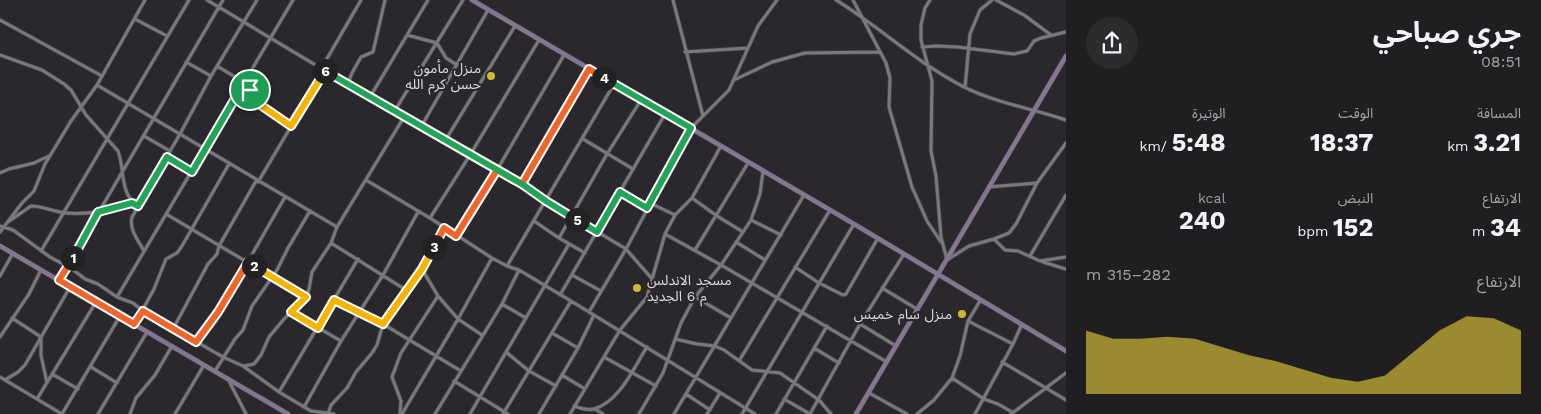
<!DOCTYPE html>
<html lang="ar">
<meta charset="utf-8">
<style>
body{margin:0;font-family:"Work Sans","Noto Sans Arabic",sans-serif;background:#2d2b2e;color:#f1f3f6;direction:rtl;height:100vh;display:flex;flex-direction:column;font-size:19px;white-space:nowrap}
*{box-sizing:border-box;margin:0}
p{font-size:16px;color:#a2a2a5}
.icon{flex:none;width:28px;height:28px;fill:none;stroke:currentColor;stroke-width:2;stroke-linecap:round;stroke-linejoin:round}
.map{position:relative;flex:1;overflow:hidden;direction:ltr}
.sheet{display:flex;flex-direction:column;background:#201e21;width:475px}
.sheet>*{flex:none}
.pin{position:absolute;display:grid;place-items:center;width:42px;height:42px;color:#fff;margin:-21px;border:2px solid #fff;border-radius:50%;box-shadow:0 1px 5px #0007}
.km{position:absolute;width:25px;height:25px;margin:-12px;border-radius:50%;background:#222;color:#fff;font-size:14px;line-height:25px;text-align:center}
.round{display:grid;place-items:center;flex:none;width:52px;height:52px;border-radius:26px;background:#2d2b2e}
.overview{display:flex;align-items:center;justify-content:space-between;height:85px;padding:0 20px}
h1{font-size:28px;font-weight:700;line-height:38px}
.stats{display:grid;grid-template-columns:repeat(3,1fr);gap:8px;height:85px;padding:5px 20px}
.stats div{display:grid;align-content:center}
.stats b{font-size:25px;font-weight:700}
.stats small{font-size:14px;font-weight:400}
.stats p{font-size:14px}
.chart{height:140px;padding:10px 20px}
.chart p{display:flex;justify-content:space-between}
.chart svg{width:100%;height:90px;margin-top:5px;fill:#cfb837;opacity:.7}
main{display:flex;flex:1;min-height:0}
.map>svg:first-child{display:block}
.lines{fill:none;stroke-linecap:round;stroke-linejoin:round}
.street-casing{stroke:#474548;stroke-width:4.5}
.secondary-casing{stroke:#474548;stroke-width:5.5}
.street{stroke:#7a787c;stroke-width:3}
.secondary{stroke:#847590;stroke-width:4.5}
.split-1-casing{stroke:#fff;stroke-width:10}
.split-2-casing{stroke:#fff;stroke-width:10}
.split-3-casing{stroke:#fff;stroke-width:10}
.split-4-casing{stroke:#fff;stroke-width:10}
.split-5-casing{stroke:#fff;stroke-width:10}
.split-6-casing{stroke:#fff;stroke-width:10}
.split-7-casing{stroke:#fff;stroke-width:10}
.split-1{stroke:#22a559;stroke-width:6}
.split-2{stroke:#f0652b;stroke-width:6}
.split-3{stroke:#f5b400;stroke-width:6}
.split-4{stroke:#f0652b;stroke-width:6}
.split-5{stroke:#22a559;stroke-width:6}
.split-6{stroke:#22a559;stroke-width:6}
.split-7{stroke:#f5b400;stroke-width:6}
.poi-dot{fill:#cfb837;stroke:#2a282c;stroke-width:2}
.labels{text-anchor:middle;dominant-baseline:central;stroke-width:4.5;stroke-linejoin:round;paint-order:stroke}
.poi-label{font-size:14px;fill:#dbdadc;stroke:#2a282c;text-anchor:end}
</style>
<main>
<section class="sheet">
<div class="overview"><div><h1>جري صباحي</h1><p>08:51</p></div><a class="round"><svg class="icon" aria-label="share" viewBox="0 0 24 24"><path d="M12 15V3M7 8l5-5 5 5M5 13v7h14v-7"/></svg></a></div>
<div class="stats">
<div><p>المسافة</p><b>3.21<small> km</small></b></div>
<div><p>الوقت</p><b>18:37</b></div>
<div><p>الوتيرة</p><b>5:48<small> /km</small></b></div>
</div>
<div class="stats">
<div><p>الارتفاع</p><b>34<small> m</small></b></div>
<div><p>النبض</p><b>152<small> bpm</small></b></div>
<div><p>kcal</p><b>240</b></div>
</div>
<div class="chart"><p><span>الارتفاع</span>282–315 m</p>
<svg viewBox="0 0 160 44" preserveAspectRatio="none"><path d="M0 44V13L10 17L20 17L30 16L40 17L50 21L60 25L70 28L80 32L90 36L100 38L110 35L120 24L130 13L140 6L150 7L160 13V44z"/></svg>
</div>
</section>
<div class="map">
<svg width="1066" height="414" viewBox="0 0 1066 414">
<rect width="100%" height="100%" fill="#2a282c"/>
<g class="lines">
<defs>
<path id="street" d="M207,0L394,112L522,184L546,201L626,249L653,280
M673,0L703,116
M836,0C880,27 917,63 964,87C996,103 1031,108 1066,120
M853,0L886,63L890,78L889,107L912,187L927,221L941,242
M930,0L925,8L921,25V40L932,81L931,151L936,176L941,237L947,260L969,246L994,239L1005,250L1018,251L1040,261L1066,257
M996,0L1024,15L1051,35
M135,19L167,36
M0,20L102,76
M407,35L437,43L446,58L457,65
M922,47L936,46L958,47L1014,54L1027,51L1034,41L1041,38L1066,32
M685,52L748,48
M0,55L42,70L64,84L71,90L86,115L118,151C125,168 119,194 138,206
M186,62L211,76
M217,66L245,83L262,106L291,126
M321,69L361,0
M734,80L772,62L805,53L880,52
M348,83L352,73L361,57L373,52L385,0
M97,85L337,227
M965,87L970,34L980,10L992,0
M370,97L428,0
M394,112L463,0
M421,127L488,10
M144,136L170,151
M583,139L633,169
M445,141L515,26
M167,157L192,172
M0,173L9,169L34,163L49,156
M366,180L430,218L492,258L507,266L519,270L571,301L755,414
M258,182L324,71
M522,184L589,69
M989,187L1037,183L1066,143
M620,192L647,208
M692,198L717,216L743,232
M650,203L675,215
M166,214L306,297
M430,218L470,155L539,40
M751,220L781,235
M534,221L559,238L585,253
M8,222L31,206C43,206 54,212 66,213C88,215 112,210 132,203
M0,226L13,230L50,257L72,269L85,279L98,284L117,297L133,303L143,311L223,357L243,366L279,392L311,411L334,414
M0,232L22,203L34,191L45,164L71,121L97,85L145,0
M665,234L721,265L887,362
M456,236L497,170L564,55
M559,238L607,154L641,100
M994,239L1009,233L1016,224L1037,183
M736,242L765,260
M331,243L406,290L422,269L438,296L458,319L482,335
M695,250L748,163
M41,251L189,0
M144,251C138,240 129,230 132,217L180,134L211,76L257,0
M1030,256L1066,195
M1043,262L1066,269
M507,266L614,84
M795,267L819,283L843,295L846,294L878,238
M422,269L444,228
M572,275L601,291
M0,276L13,253
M59,280L223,0
M882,288L917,309
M560,295L665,114
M117,297L293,0
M695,297L731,318
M334,300L383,324L461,371
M502,304L526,318
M291,312L341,341
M589,312L626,249L691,128L729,90L758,26L777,0
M12,318L41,337
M968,321L1013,344
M135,324L154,289L166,259L177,253L182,246L229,164
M860,324L896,346
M173,329L208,264L217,254L219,246L256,181
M552,333L578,348
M0,337L29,294L41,270
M41,337V355L47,383
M675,339L697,344L715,346L724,350L752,370L780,373L819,400L831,414
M197,342L219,312L285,197
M814,348L839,363
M506,352L529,371L556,386
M604,357L656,386
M739,361L830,210
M1002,362L1066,400
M244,366L254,364L261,355L269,337L284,319L306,297L309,289L312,272L331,243L337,227L404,117
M91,367L117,383
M215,371L235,339L243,330L252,306L277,270L288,248L310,211
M52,374L78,389
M562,375L585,389
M0,377L62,414
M952,378L984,399L998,404L1012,412
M228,379L246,414
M5,380L18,372L25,365L70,287
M454,381L508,414
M279,392L358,259
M869,393L907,414
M686,394L710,410
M37,399L96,302
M784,399L810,414
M574,406C580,408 587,411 594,409C620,401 633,369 647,347
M304,407L341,341L383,275L418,212
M595,409L603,414
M62,414L120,316
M98,414L147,332
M130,414L136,398L155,375L172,346
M175,414L204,365
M328,414L331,405L347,388L356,372L372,353L377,345L383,324L406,290
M400,414L401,401L392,377L401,353L438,296
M402,414L458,319L492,258
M435,414L502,304L519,270
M470,414L569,244
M503,414L571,301
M539,414L578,348L594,315
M570,414L620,330L647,297L665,234L675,215L692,198L721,146
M639,414L663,373L681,323L695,297L721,265L751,220L760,194L763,171
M674,414L804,195
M707,414L720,393
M742,414L854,224
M776,414L827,326
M810,414L860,324L904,254
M917,414L934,400L952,378L960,356L968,321L980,301
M975,414L1013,344L1022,324
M1011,414L1066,373"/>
<path id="secondary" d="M472,0L854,224L1066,351
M0,246L288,414
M856,414L1066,56"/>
</defs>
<!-- street casing -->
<use href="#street" class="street-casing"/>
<!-- secondary casing -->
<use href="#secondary" class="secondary-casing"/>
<!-- street -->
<use href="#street" class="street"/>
<!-- secondary -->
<use href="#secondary" class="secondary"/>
</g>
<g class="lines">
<defs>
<path id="split-1" d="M73,258L98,212L132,203L138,206L167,157L192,172L244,83L250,90"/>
<path id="split-2" d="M73,258L59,280L134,324L143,311L196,342L218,312L248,262L254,266"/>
<path id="split-3" d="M254,266L306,297L291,312L318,328L334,300L383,324L422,269L434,247"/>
<path id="split-4" d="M434,247L444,228L456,236L497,170L522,184L589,69L604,78"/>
<path id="split-5" d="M577,220L597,232L620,192L647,208L691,128L604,78"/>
<path id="split-6" d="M325,71L522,184L546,201L577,220"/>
<path id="split-7" d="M250,90L262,106L291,126L325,71"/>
</defs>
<!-- split-1 casing -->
<use href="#split-1" class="split-1-casing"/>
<!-- split-2 casing -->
<use href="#split-2" class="split-2-casing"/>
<!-- split-3 casing -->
<use href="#split-3" class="split-3-casing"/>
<!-- split-4 casing -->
<use href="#split-4" class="split-4-casing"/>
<!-- split-5 casing -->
<use href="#split-5" class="split-5-casing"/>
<!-- split-6 casing -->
<use href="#split-6" class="split-6-casing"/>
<!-- split-7 casing -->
<use href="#split-7" class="split-7-casing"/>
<!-- split-1 -->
<use href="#split-1" class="split-1"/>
<!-- split-2 -->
<use href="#split-2" class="split-2"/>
<!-- split-3 -->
<use href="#split-3" class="split-3"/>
<!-- split-4 -->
<use href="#split-4" class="split-4"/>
<!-- split-5 -->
<use href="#split-5" class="split-5"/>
<!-- split-6 -->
<use href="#split-6" class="split-6"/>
<!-- split-7 -->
<use href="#split-7" class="split-7"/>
</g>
<!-- markers -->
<g class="poi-dot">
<circle cx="491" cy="76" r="5"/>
<circle cx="637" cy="288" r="5"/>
<circle cx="962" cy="314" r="5"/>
</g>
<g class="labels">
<!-- poi labels -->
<g class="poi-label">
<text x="481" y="68">منزل مأمون<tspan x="481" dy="16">حسن كرم الله</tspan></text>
<text x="647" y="280" text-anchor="start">مسجد الاندلس<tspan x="647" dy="16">م 6 الجديد</tspan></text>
<text x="952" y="314">منزل سام خميس</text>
</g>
</g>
</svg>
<div class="pin" style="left:250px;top:90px;background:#1e9e55"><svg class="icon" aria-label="arrive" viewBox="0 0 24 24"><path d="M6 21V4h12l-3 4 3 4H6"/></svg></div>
<b class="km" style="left:73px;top:258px">1</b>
<b class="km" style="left:254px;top:266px">2</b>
<b class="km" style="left:434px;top:247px">3</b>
<b class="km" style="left:604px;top:78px">4</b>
<b class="km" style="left:577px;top:220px">5</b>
<b class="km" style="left:325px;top:71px">6</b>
</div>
</main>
